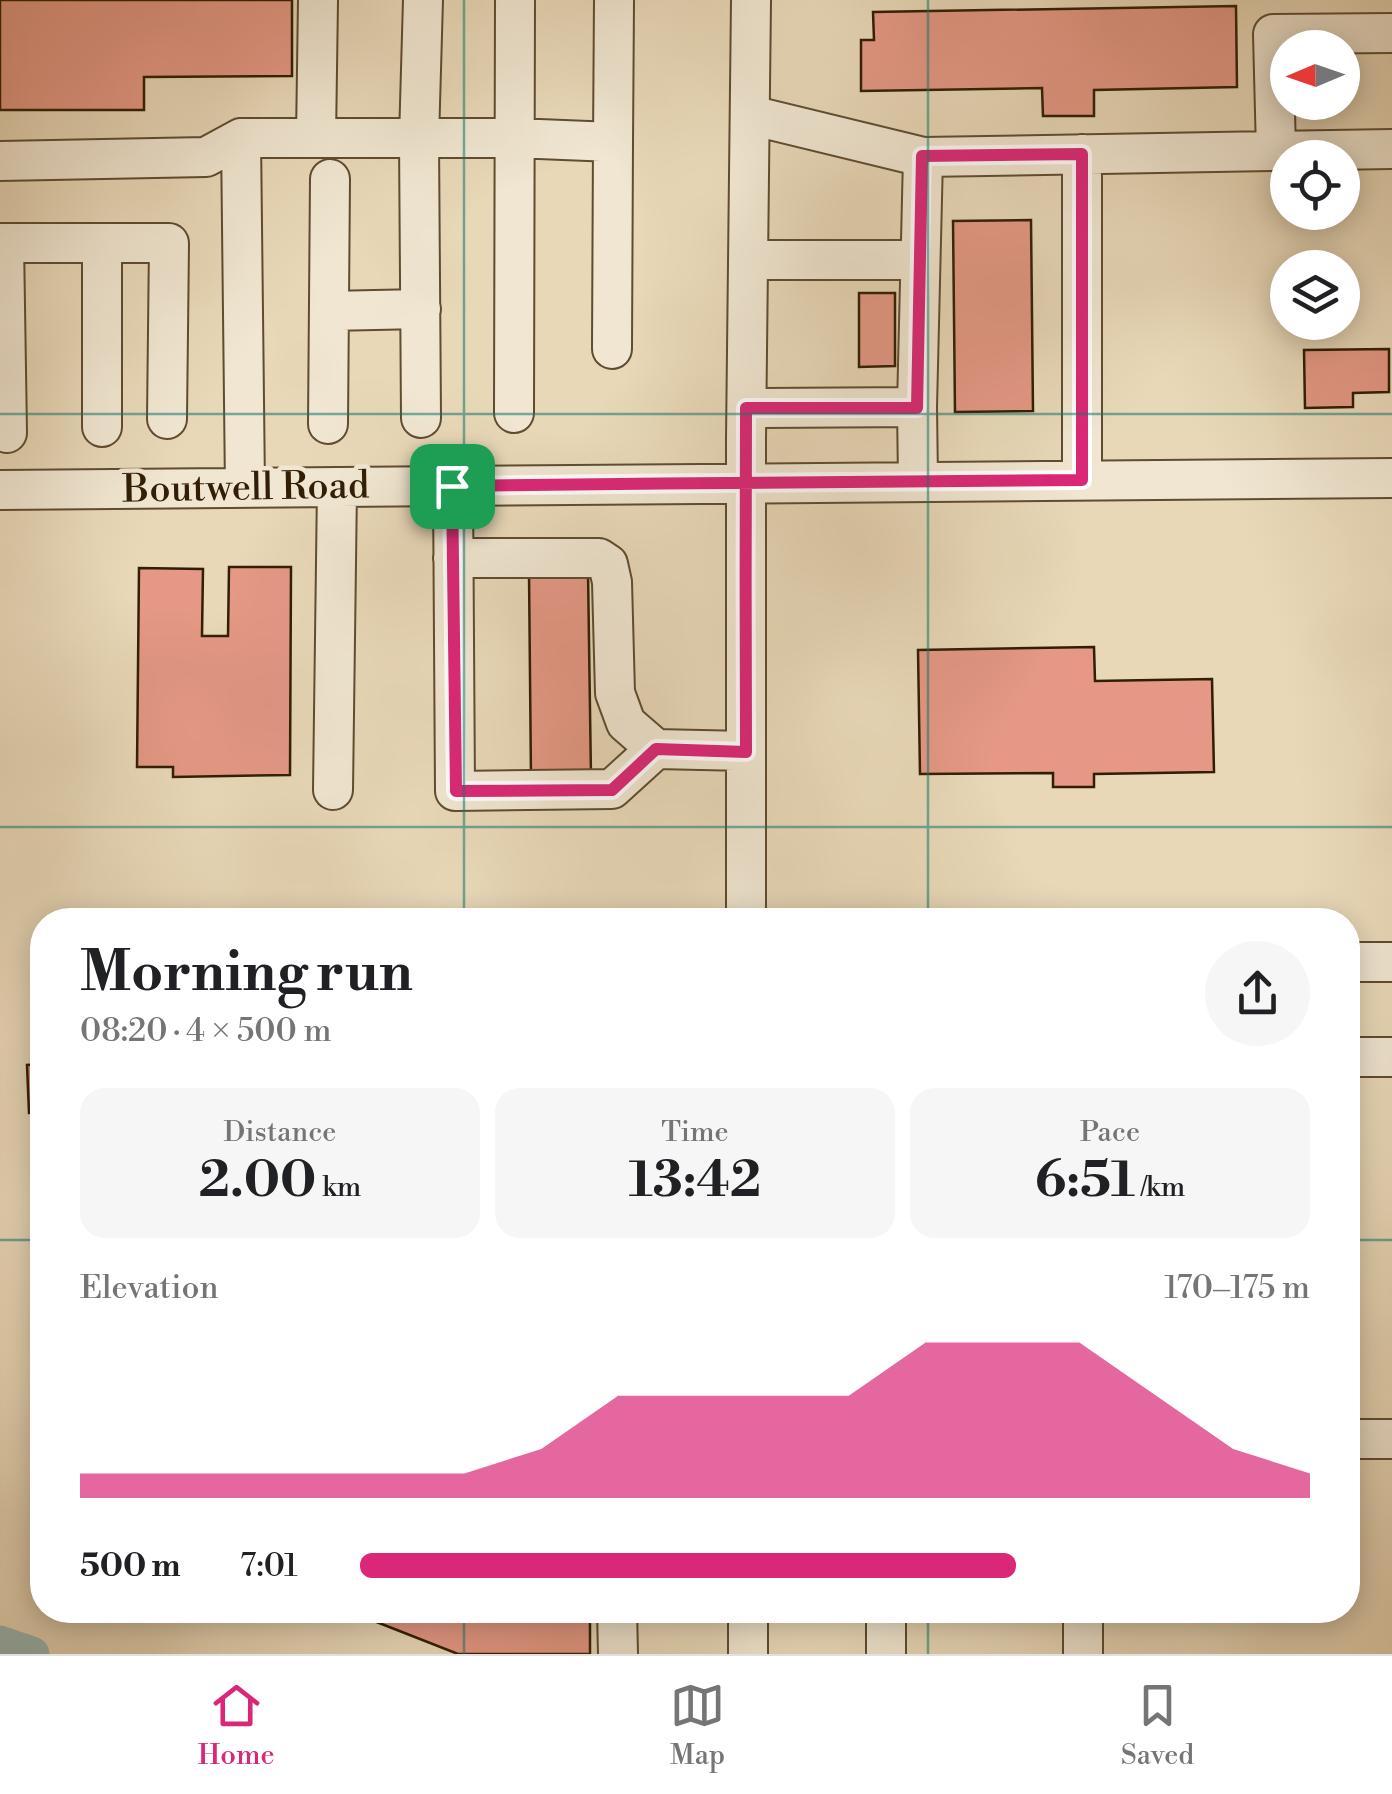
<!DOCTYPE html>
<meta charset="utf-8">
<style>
body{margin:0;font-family:"Libre Bodoni",serif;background:#f6f6f6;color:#202124;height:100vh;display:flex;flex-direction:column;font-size:38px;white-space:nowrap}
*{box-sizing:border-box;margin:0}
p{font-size:32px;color:#757577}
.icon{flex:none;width:55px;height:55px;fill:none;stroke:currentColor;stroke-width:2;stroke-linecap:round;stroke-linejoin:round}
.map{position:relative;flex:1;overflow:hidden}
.drawer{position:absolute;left:30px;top:908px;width:1330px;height:715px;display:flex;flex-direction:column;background:#fff;border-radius:40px;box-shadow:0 5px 25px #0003}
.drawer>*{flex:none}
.needle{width:65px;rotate:268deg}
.controls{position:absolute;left:1270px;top:30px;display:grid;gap:20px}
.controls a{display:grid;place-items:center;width:90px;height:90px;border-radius:50%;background:#fff;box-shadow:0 5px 25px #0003;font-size:50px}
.pin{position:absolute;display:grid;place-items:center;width:85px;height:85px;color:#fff;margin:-42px;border-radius:20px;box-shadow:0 5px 15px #0006}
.round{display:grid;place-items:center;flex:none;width:105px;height:105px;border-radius:52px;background:#f6f6f6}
.headline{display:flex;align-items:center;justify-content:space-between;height:170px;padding:0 50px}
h1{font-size:55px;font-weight:800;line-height:75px}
.stats{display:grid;grid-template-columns:repeat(3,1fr);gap:15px;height:170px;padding:10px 50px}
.stats div{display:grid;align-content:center;border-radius:25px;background:#f6f6f6;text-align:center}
.stats b{font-size:50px;font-weight:800}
.stats small{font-size:28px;font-weight:400}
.stats p{font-size:28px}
.chart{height:280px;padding:20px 50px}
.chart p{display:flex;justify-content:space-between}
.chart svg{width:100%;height:180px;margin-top:10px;fill:#db2777;opacity:.7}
ul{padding:0 50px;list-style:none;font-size:32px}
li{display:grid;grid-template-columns:160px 120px 1fr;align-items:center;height:75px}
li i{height:25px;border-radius:12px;background:#db2777}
.menu{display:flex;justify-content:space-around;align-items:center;height:140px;border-top:2px solid #e0e0e0;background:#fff;font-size:28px;color:#757577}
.menu a{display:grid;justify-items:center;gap:5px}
.menu .selected{color:#db2777}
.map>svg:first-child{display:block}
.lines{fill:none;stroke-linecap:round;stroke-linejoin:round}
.canal{stroke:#99b8b7;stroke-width:35}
.building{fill:#e49885;stroke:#311e04;stroke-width:2.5}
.minor-casing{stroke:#5f4c31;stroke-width:42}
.minor{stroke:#f0e6d1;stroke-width:38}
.route-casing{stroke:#fff;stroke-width:20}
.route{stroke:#db2777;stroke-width:12}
.grid{fill:none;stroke:#0f766e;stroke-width:2.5;stroke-opacity:0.55}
.labels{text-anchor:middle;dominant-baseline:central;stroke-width:9;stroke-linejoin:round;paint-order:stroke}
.street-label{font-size:38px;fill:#311e04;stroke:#f0e6d1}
</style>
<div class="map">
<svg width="1392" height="1654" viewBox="0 0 1392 1654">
<rect width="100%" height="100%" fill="#e8d8b8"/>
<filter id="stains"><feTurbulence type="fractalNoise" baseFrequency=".002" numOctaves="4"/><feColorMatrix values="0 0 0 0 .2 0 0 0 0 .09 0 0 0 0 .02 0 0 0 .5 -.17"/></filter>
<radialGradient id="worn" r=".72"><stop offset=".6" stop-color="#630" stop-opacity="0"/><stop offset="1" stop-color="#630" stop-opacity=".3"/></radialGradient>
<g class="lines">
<!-- canal -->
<path class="canal" d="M0,1643L32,1654"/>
</g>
<!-- building -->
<path class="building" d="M0,0H292V76L144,77V110H0Z
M1236,6L1237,87L1094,90V116H1043L1042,88L861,91V40H874L873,12Z
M1031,220L1033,411L955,412L953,221Z
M859,293H895V366L859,367Z
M1389,349V392L1353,393V407L1305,408L1304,350Z
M229,567H291L290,775L173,777V767H137L139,568L203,569L202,636H228Z
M588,572L591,778H531L529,573Z
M1094,647L1095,681L1212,679L1214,772L1094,774V787H1053V773L920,774L918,650Z
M42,1064V1159V1112L29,1113L27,1065Z
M346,1610H590V1654H458Z"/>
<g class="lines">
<defs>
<path id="minor" d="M750,115L923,157L1392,149
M316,138H514L613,142L614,0
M1276,151L1273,34L1392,33
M1082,154V479
M0,161L206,157L241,138
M0,243H169L167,419
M4,243L7,433
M748,260H920
M329,311L421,309
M612,349L613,142
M917,407L918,481
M747,408L917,407L923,157
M514,413L515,0
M421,418L419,139L423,0
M328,424L330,179
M102,427V243
M453,486L455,791L612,789L656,749L746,751
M245,488L241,138H316L318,0
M0,490L1392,478
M453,558H599L608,564L612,582L615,693L626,723L656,749
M333,790L337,487
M746,920V439L751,0
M1348,962H1392
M1348,1057H1392
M1348,1439H1392
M617,1610L618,1654
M748,1610V1654
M886,1610V1654
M1083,1654V1610"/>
</defs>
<!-- minor casing -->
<use href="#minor" class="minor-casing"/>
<!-- minor -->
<use href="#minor" class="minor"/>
</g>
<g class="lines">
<defs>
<path id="route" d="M452,486L456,791L612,790L656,749L746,752C746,637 745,523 746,408H917L922,156L1082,154V480C873,480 662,484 452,486"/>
</defs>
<!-- route casing -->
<use href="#route" class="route-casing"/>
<!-- route -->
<use href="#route" class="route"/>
</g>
<!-- grid -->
<path class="grid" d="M464,0V920M928,0V920M0,414H1392M0,827H1392M0,1240H42M1348,1240H1392M464,1610V1654M928,1610V1654"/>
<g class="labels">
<!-- street labels -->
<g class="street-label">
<text transform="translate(246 488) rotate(-1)">Boutwell Road</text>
</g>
</g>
<rect width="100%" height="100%" filter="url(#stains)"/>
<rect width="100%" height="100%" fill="url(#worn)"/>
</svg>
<div class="controls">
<a><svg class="needle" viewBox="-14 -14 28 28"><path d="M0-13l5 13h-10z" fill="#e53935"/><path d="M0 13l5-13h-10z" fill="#757577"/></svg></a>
<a><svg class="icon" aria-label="locate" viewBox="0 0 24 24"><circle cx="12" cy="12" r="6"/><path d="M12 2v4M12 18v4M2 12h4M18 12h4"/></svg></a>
<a><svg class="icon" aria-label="layers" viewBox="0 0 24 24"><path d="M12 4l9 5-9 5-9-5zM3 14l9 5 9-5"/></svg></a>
</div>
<div class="pin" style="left:452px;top:486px;background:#1e9e55"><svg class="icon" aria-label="arrive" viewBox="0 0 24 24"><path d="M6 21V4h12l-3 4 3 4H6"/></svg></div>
<section class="drawer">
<div class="headline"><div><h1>Morning run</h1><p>08:20 · 4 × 500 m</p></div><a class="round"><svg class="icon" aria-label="share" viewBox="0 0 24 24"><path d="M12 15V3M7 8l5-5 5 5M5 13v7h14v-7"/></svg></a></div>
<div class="stats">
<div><p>Distance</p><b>2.00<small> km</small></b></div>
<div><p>Time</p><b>13:42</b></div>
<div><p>Pace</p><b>6:51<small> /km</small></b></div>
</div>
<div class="chart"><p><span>Elevation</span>170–175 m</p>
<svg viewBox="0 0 160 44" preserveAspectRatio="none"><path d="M0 44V38L10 38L20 38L30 38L40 38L50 38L60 32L70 19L80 19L90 19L100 19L110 6L120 6L130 6L140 19L150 32L160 38V44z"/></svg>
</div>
<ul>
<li><b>500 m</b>7:01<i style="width:69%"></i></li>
</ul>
</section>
</div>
<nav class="menu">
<a class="selected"><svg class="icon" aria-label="home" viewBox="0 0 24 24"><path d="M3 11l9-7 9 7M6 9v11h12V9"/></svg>Home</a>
<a><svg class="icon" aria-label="map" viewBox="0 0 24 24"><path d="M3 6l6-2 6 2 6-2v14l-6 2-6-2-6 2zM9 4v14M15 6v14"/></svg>Map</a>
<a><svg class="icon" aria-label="saved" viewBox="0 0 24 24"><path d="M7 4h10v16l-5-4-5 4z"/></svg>Saved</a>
</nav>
